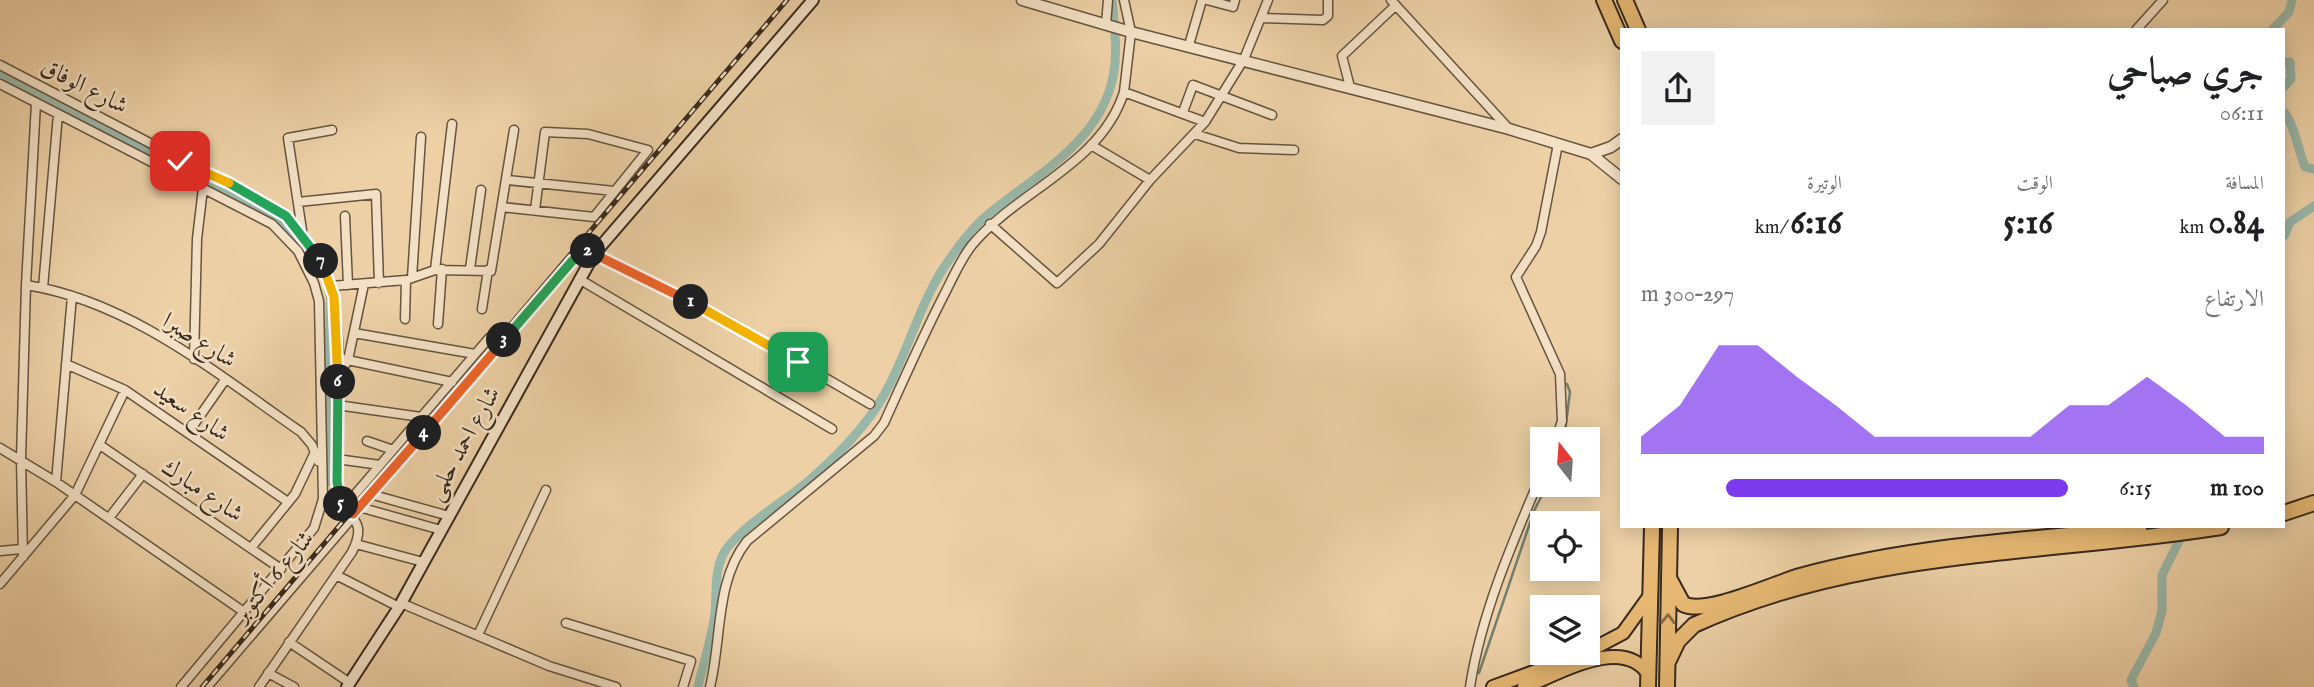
<!DOCTYPE html>
<html lang="ar">
<meta charset="utf-8">
<style>
body{margin:0;font-family:"IM FELL English",Amiri,serif;background:#f2f2f2;color:#202124;direction:rtl;height:100vh;display:flex;flex-direction:column;font-size:26px;white-space:nowrap}
*{box-sizing:border-box;margin:0}
p{font-size:23px;color:#757577}
.icon{flex:none;width:38px;height:38px;fill:none;stroke:currentColor;stroke-width:2;stroke-linecap:round;stroke-linejoin:round}
.map{position:relative;flex:1;overflow:hidden;direction:ltr}
.drawer{position:absolute;left:1620px;top:28px;width:665px;height:500px;display:flex;flex-direction:column;background:#fff;border-radius:0px;box-shadow:0 4px 18px #0003;direction:rtl}
.drawer>*{flex:none}
.needle{width:46px;rotate:343deg}
.tools{position:absolute;left:1530px;top:427px;display:grid;gap:14px}
.tools a{display:grid;place-items:center;width:70px;height:70px;border-radius:0px;background:#fff;box-shadow:0 4px 18px #0003;font-size:35px}
.pin{position:absolute;display:grid;place-items:center;width:60px;height:60px;color:#fff;margin:-30px;border-radius:14px;box-shadow:0 4px 10px #0006}
.km{position:absolute;width:35px;height:35px;margin:-18px;border-radius:50%;background:#222;color:#fff;font-size:19px;line-height:35px;text-align:center}
.round{display:grid;place-items:center;flex:none;width:74px;height:74px;border-radius:0px;background:#f2f2f2}
.head{display:flex;align-items:center;justify-content:space-between;height:119px;padding:0 21px}
h1{font-size:38px;font-weight:700;line-height:52px}
.metrics{display:grid;grid-template-columns:repeat(3,1fr);gap:10px;height:119px;padding:7px 21px}
.metrics div{display:grid;align-content:center}
.metrics b{font-size:35px;font-weight:700}
.metrics small{font-size:19px;font-weight:400}
.metrics p{font-size:19px}
.chart{height:196px;padding:14px 21px}
.chart p{display:flex;justify-content:space-between}
.chart svg{width:100%;height:126px;margin-top:7px;fill:#7c3aed;opacity:.7}
ul{padding:0 21px;list-style:none;font-size:23px}
li{display:grid;grid-template-columns:112px 84px 1fr;align-items:center;height:52px}
li i{height:18px;border-radius:9px;background:#7c3aed}
.map>svg:first-child{display:block}
.lines{fill:none;stroke-linecap:round;stroke-linejoin:round}
.stream{stroke:#727f70;stroke-width:2.5}
.canal{stroke:#99b7a8;stroke-width:9}
.minor-casing{stroke:#65543f;stroke-width:11}
.tertiary-casing{stroke:#65543f;stroke-width:13}
.secondary-casing{stroke:#382a1d;stroke-width:14}
.primary-casing{stroke:#382a1d;stroke-width:16}
.trunk-casing{stroke:#382a1d;stroke-width:18}
.minor{stroke:#f3e0c5;stroke-width:8}
.tertiary{stroke:#f3e0c5;stroke-width:10}
.secondary{stroke:#f3e0c5;stroke-width:10}
.primary{stroke:#e6b873;stroke-width:12}
.trunk{stroke:#e6b873;stroke-width:14}
.rail-casing{stroke:#382a1d;stroke-width:5}
.rail{stroke:#f3e0c5;stroke-width:2.5;stroke-dasharray:8;stroke-linecap:butt}
.oneway{stroke:#866a44}
.split-1-casing{stroke:#fff;stroke-width:14}
.split-2-casing{stroke:#fff;stroke-width:14}
.split-3-casing{stroke:#fff;stroke-width:14}
.split-4-casing{stroke:#fff;stroke-width:14}
.split-5-casing{stroke:#fff;stroke-width:14}
.split-6-casing{stroke:#fff;stroke-width:14}
.split-7-casing{stroke:#fff;stroke-width:14}
.split-8-casing{stroke:#fff;stroke-width:14}
.split-9-casing{stroke:#fff;stroke-width:14}
.split-1{stroke:#f5b400;stroke-width:9}
.split-2{stroke:#f0652b;stroke-width:9}
.split-3{stroke:#22a559;stroke-width:9}
.split-4{stroke:#f0652b;stroke-width:9}
.split-5{stroke:#f0652b;stroke-width:9}
.split-6{stroke:#22a559;stroke-width:9}
.split-7{stroke:#f5b400;stroke-width:9}
.split-8{stroke:#22a559;stroke-width:9}
.split-9{stroke:#f5b400;stroke-width:9}
.labels{text-anchor:middle;dominant-baseline:central;stroke-width:5;stroke-linejoin:round;paint-order:stroke}
.street-label{font-size:24px;fill:#382a1d;stroke:#f3e0c5}
</style>
<div class="map">
<svg width="2314" height="687" viewBox="0 0 2314 687">
<rect width="100%" height="100%" fill="#edd0a6"/>
<filter id="stains"><feTurbulence type="fractalNoise" baseFrequency=".00286" numOctaves="4"/><feColorMatrix values="0 0 0 0 .2 0 0 0 0 .09 0 0 0 0 .02 0 0 0 .5 -.17"/></filter>
<radialGradient id="worn" r=".72"><stop offset=".6" stop-color="#630" stop-opacity="0"/><stop offset="1" stop-color="#630" stop-opacity=".3"/></radialGradient>
<g class="lines">
<!-- stream -->
<path class="stream" d="M1564,439L1570,392L1567,384
M1479,673L1534,511L1547,485"/>
<!-- canal -->
<path class="canal" d="M2272,30L2289,12L2292,0
M2284,62H2290L2291,79L2284,87
M0,74L288,226L313,257
M2284,112C2293,121 2299,152 2305,167L2314,169
M2284,236L2290,222L2314,206
M327,482L330,303
M698,687C703,665 710,643 714,620C718,597 712,568 727,548C747,523 780,504 805,484C826,466 847,446 864,424C904,377 913,310 949,260C960,244 975,224 991,212C1042,171 1109,136 1115,63C1117,41 1114,22 1112,0
M2134,687L2131,680L2156,633L2162,611V575L2184,531"/>
<defs>
<path id="minor" d="M1207,0L1233,7L1235,0
M1391,0L1509,129
M1261,18L1323,20L1328,16V0
M1106,25L1108,0
M2136,30L2163,0
M1189,45L1202,0
M0,65L267,204C370,271 329,395 338,498C352,520 367,522 352,552L259,687
M0,84L272,224L298,251L314,283L319,301L323,499L314,528L181,687
M1350,87L1342,56L1395,6
M1124,92L1131,32L1124,0
M1183,112L1193,85L1272,115
M1195,134L1239,148L1294,150
M1091,145L1150,180
M507,180L614,191
M298,202L376,194L379,283
M502,207L594,217L648,150L588,134L545,132L535,210
M345,216L348,285
M990,224L1057,283L1099,244L1150,180L1205,122
M302,230L288,138L332,130
M594,254L726,320L870,404
M470,269L481,190
M435,270L491,271L514,130
M412,278L421,137
M579,279L832,429
M26,285C130,301 217,374 301,432L312,445L318,461
M331,286L406,280L435,270L452,124
M43,288L58,114
M482,309L488,270
M405,319L406,280
M438,324L442,269
M354,333L475,354
M338,358L452,382
M194,359L197,239L203,188
M66,364L125,390L288,502
M339,375L348,360L364,284
M337,405L421,417
M188,433L225,380
M1556,439L1562,421L1560,374L1516,277L1536,246L1541,232L1558,144
M367,441L393,450
M100,445L281,569
M0,448L56,482L244,612
M337,459L380,465
M56,482L72,296
M370,494L449,516
M345,506L489,338
M359,507L441,530
M109,518L143,474
M356,544L423,562
M251,548L295,494L315,452
M0,551L21,549
M23,557L21,459L26,285L36,103
M336,575L399,607
M0,584L75,495L125,390
M401,603L549,666L616,687
M566,623L691,661L683,687
M478,635L546,490
M289,642L350,683
M268,673L294,687
M207,687L574,259L585,252L598,250
M710,687C722,639 715,581 747,541L874,436L884,423C903,381 922,338 943,297C952,280 960,260 972,245C1018,190 1101,165 1124,92L1205,122L1244,59L1268,0
M1470,687C1481,614 1513,541 1542,473"/>
<path id="tertiary" d="M1022,0L1131,32L1509,129L1591,154L1622,179
M1591,154L1611,147L1622,139"/>
<path id="secondary" d="M347,687L399,607L594,254L813,0"/>
<path id="primary" d="M1587,652L1623,633L1651,594
M1493,687L1585,653
M1524,687C1559,674 1623,634 1649,675"/>
<path id="trunk" d="M1604,0L1622,41
M1625,0L1638,30
M2284,513L2314,503
M1669,578L1683,604C1705,616 1773,584 1800,576C1911,546 2026,539 2139,529
M1668,662L1678,641L1694,625C1859,549 2045,555 2221,527
M1648,687L1652,527
M1667,687L1670,527"/>
</defs>
<!-- minor casing -->
<use href="#minor" class="minor-casing"/>
<!-- tertiary casing -->
<use href="#tertiary" class="tertiary-casing"/>
<!-- secondary casing -->
<use href="#secondary" class="secondary-casing"/>
<!-- primary casing -->
<use href="#primary" class="primary-casing"/>
<!-- trunk casing -->
<use href="#trunk" class="trunk-casing"/>
<!-- minor -->
<use href="#minor" class="minor"/>
<!-- tertiary -->
<use href="#tertiary" class="tertiary"/>
<!-- secondary -->
<use href="#secondary" class="secondary"/>
<!-- primary -->
<use href="#primary" class="primary"/>
<!-- trunk -->
<use href="#trunk" class="trunk"/>
<defs>
<path id="rail" d="M202,687L787,0"/>
</defs>
<!-- rail casing -->
<use href="#rail" class="rail-casing"/>
<!-- rail -->
<use href="#rail" class="rail"/>
</g>
<!-- one-way arrows -->
<defs><path id="oneway-chevron" d="M-2-3.5L2.5 0L-2 3.5" fill="none" stroke-width="1.6" stroke-linecap="round" stroke-linejoin="round" transform="scale(1.75)"/></defs>
<use class="oneway" href="#oneway-chevron" transform="translate(1668 619) rotate(-89)"/>
<g class="lines">
<defs>
<path id="split-1" d="M691,302L798,362"/>
<path id="split-2" d="M588,251L598,250L594,254L691,302"/>
<path id="split-3" d="M504,340L573,260L588,251"/>
<path id="split-4" d="M424,433L504,340"/>
<path id="split-5" d="M341,504L353,514L424,433"/>
<path id="split-6" d="M338,382L337,482L341,504"/>
<path id="split-7" d="M321,261L334,297L338,382"/>
<path id="split-8" d="M229,183L286,216L321,261"/>
<path id="split-9" d="M180,161L229,183"/>
</defs>
<!-- split-1 casing -->
<use href="#split-1" class="split-1-casing"/>
<!-- split-2 casing -->
<use href="#split-2" class="split-2-casing"/>
<!-- split-3 casing -->
<use href="#split-3" class="split-3-casing"/>
<!-- split-4 casing -->
<use href="#split-4" class="split-4-casing"/>
<!-- split-5 casing -->
<use href="#split-5" class="split-5-casing"/>
<!-- split-6 casing -->
<use href="#split-6" class="split-6-casing"/>
<!-- split-7 casing -->
<use href="#split-7" class="split-7-casing"/>
<!-- split-8 casing -->
<use href="#split-8" class="split-8-casing"/>
<!-- split-9 casing -->
<use href="#split-9" class="split-9-casing"/>
<!-- split-1 -->
<use href="#split-1" class="split-1"/>
<!-- split-2 -->
<use href="#split-2" class="split-2"/>
<!-- split-3 -->
<use href="#split-3" class="split-3"/>
<!-- split-4 -->
<use href="#split-4" class="split-4"/>
<!-- split-5 -->
<use href="#split-5" class="split-5"/>
<!-- split-6 -->
<use href="#split-6" class="split-6"/>
<!-- split-7 -->
<use href="#split-7" class="split-7"/>
<!-- split-8 -->
<use href="#split-8" class="split-8"/>
<!-- split-9 -->
<use href="#split-9" class="split-9"/>
</g>
<g class="labels">
<!-- street labels -->
<g class="street-label">
<text transform="translate(84 87) rotate(27)">شارع الوفاق</text>
<text transform="translate(199 341) rotate(32)">شارع صبرا</text>
<text transform="translate(191 412) rotate(35)">شارع سعيد</text>
<text transform="translate(464 444) rotate(-61)">شارع احمد حلمى</text>
<text transform="translate(202 491) rotate(34)">شارع مبارك</text>
<text transform="translate(274 577) rotate(-50)">شارع 6 أكتوبر</text>
</g>
</g>
<rect width="100%" height="100%" filter="url(#stains)"/>
<rect width="100%" height="100%" fill="url(#worn)"/>
</svg>
<div class="tools">
<a><svg class="needle" viewBox="-14 -14 28 28"><path d="M0-13l5 13h-10z" fill="#e53935"/><path d="M0 13l5-13h-10z" fill="#757577"/></svg></a>
<a><svg class="icon" aria-label="locate" viewBox="0 0 24 24"><circle cx="12" cy="12" r="6"/><path d="M12 2v4M12 18v4M2 12h4M18 12h4"/></svg></a>
<a><svg class="icon" aria-label="layers" viewBox="0 0 24 24"><path d="M12 4l9 5-9 5-9-5zM3 14l9 5 9-5"/></svg></a>
</div>
<div class="pin" style="left:798px;top:362px;background:#1e9e55"><svg class="icon" aria-label="arrive" viewBox="0 0 24 24"><path d="M6 21V4h12l-3 4 3 4H6"/></svg></div>
<div class="pin" style="left:180px;top:161px;background:#d93025"><svg class="icon" aria-label="check" viewBox="0 0 24 24"><path d="M5 12l5 5 9-10"/></svg></div>
<b class="km" style="left:691px;top:302px">1</b>
<b class="km" style="left:588px;top:251px">2</b>
<b class="km" style="left:504px;top:340px">3</b>
<b class="km" style="left:424px;top:433px">4</b>
<b class="km" style="left:341px;top:504px">5</b>
<b class="km" style="left:338px;top:382px">6</b>
<b class="km" style="left:321px;top:261px">7</b>
<section class="drawer">
<div class="head"><div><h1>جري صباحي</h1><p>06:11</p></div><a class="round"><svg class="icon" aria-label="share" viewBox="0 0 24 24"><path d="M12 15V3M7 8l5-5 5 5M5 13v7h14v-7"/></svg></a></div>
<div class="metrics">
<div><p>المسافة</p><b>0.84<small> km</small></b></div>
<div><p>الوقت</p><b>5:16</b></div>
<div><p>الوتيرة</p><b>6:16<small> /km</small></b></div>
</div>
<div class="chart"><p><span>الارتفاع</span>297–300 m</p>
<svg viewBox="0 0 160 44" preserveAspectRatio="none"><path d="M0 44V38L10 27L20 6L30 6L40 17L50 27L60 38L70 38L80 38L90 38L100 38L110 27L120 27L130 17L140 27L150 38L160 38V44z"/></svg>
</div>
<ul>
<li><b>100 m</b>6:15<i style="width:80%"></i></li>
</ul>
</section>
</div>
